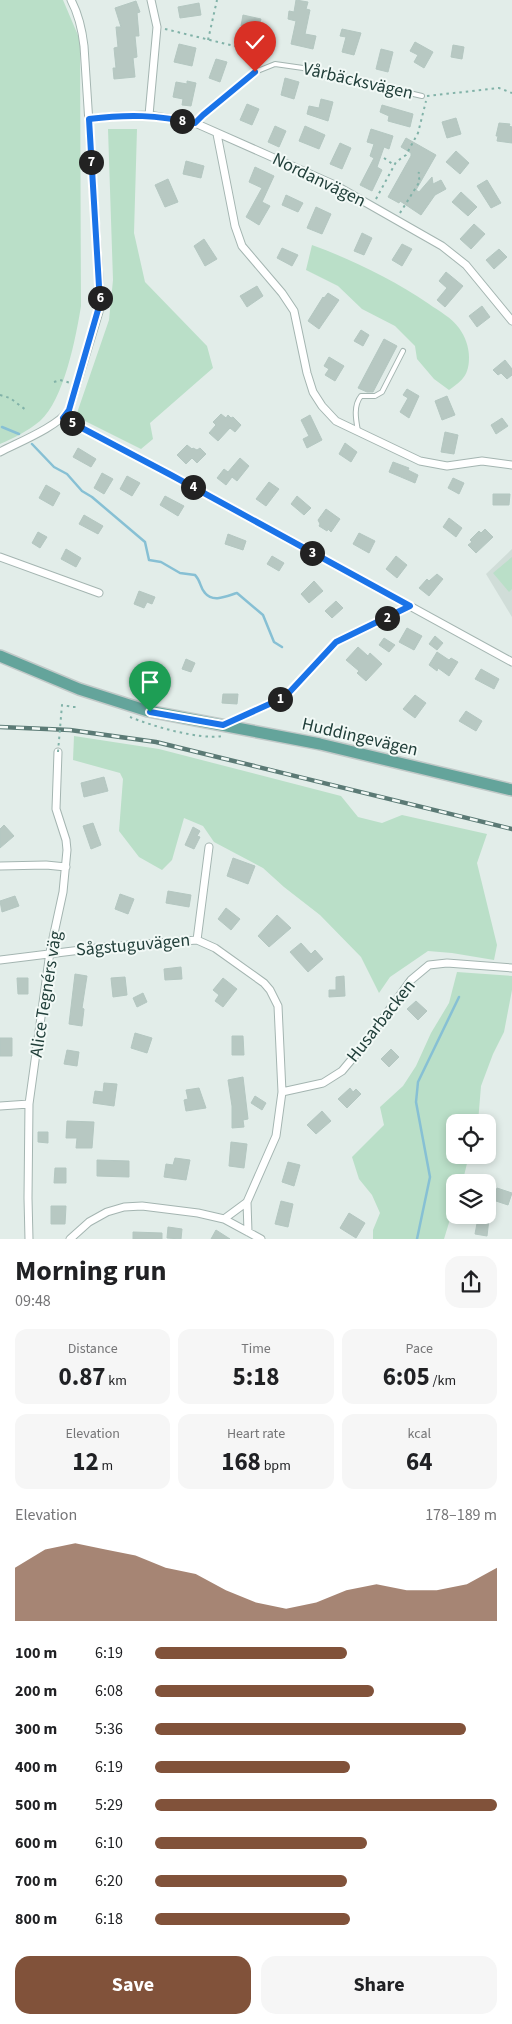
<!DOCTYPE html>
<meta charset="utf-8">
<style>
body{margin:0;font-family:"Source Sans 3",sans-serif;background:#f6f6f6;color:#202124;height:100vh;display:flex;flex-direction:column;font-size:19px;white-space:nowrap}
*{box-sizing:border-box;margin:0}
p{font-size:16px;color:#757577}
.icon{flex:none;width:28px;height:28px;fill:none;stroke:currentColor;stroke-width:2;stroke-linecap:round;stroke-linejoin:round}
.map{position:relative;height:1239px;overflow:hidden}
.side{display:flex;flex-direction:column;background:#fff;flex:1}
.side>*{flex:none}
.buttons{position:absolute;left:446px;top:1114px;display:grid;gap:10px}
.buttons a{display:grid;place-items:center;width:50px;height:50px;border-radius:10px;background:#fff;box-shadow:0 2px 8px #0003;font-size:25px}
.pin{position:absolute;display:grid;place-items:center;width:42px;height:42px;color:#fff;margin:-51px -21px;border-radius:50% 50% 50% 0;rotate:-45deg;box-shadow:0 0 5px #0007}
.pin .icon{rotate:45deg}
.km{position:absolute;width:25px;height:25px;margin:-12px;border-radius:50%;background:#222;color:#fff;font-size:14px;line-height:25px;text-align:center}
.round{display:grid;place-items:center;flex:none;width:52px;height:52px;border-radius:15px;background:#f6f6f6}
.summary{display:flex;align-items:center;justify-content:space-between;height:85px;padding:0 15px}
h1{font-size:28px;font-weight:700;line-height:38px}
.figures{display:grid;grid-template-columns:repeat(3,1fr);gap:8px;height:85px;padding:5px 15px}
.figures div{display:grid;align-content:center;border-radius:12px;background:#f6f6f6;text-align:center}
.figures b{font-size:25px;font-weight:700}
.figures small{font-size:14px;font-weight:400}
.figures p{font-size:14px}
.chart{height:140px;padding:10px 15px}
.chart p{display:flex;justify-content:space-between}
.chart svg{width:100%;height:90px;margin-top:5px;fill:#81523a;opacity:.7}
.primary-button{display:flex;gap:10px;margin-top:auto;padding:10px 15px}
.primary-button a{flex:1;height:58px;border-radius:15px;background:#81523a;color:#fff;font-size:20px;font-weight:700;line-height:58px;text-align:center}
.primary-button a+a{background:#f6f6f6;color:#202124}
ul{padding:0 15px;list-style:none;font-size:16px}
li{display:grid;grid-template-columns:80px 60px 1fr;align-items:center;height:38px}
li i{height:12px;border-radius:6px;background:#81523a}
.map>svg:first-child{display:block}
.built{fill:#d0ddd8}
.green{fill:#badfc8}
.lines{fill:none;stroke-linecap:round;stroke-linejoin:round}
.stream{stroke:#87c0d4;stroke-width:2.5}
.building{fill:#b7c8c2;stroke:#b4c7c1}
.lane-casing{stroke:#a4b5b1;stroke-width:6}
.street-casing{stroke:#a4b5b1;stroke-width:9}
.primary-casing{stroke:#c1c9c8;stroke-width:14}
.path{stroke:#81b2a8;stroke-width:2;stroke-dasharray:2.5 4;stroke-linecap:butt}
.lane{stroke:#fff;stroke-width:4}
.street{stroke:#fff;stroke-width:7}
.primary{stroke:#64a49b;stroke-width:11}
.rail-casing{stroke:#5b7a75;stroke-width:4.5}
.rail{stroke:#f2f9f6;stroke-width:2.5;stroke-dasharray:8;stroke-linecap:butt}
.path-bridge{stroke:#81b2a8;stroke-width:2;stroke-dasharray:2.5 4;stroke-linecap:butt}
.route-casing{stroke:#fff;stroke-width:10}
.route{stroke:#1a73e8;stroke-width:6}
.labels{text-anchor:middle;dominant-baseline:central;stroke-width:4;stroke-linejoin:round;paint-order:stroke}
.street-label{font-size:18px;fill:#213f3a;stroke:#f2f9f6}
</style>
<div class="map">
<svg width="512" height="1239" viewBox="0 0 512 1239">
<rect width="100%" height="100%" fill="#e2ede9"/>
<!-- built -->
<path class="built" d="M512,549V617L486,574Z"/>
<!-- green -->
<path class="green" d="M0,0H63L80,40L81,306C76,337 64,400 40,421C28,431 14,438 0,444Z
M108,129H137L134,233L145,282L207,346L213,368L150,423L153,439L141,449L83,420L77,413L109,320L113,280Z
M312,245C353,260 392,279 429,304C439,311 452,318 459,328C465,336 469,347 469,357C469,375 463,380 449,390L434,379L417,359L415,346L395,326L362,309L338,286L306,270Z
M512,557V589L509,592L493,573Z
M74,736L159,749L341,796L358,817L382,823L402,815L487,834L477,863L497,945L494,960L452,953L428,951L390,977L379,993L361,957L320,915L284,887L263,868L214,842L203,826L184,818L172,860L162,870L139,857L119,831L123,779L120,773L73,760Z
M457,972L512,976V990L504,1032L493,1054L481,1086L478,1122H455V1155H469L463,1180L462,1182H455V1203L444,1239H373V1230L380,1213L372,1195L359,1179L352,1157L384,1125L380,1107L403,1086L416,1066L431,1033L449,1003Z"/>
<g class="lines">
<!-- stream -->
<path class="stream" d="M2,427L19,434
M32,444L54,467L67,474L82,491L92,497L145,542L149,560L161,562L180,573L195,575C201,581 200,588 205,593C213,603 227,596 237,593L263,615L274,642L282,647
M417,1239L430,1177L416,1102L418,1082L459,997"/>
</g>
<!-- building -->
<path class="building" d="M296,0L308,2L306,9L310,10L305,34L316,36L313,49L291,44L296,21L288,19L289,11L294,12Z
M136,1L140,12L137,13L139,36H135L137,57L133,58L135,77L114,79L113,68H116L114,48L118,47L116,27H121L115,8Z
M199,3L201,15L180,18L178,7Z
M243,15L261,19L258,30L241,26Z
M342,29L361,33L354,55L342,52L346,37L340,36Z
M415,42L433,52L424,68L414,62L418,55L410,51Z
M179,44L196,48L192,66L174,62Z
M453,45L464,47L462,59L451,57Z
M381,49L393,52L388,72L376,69Z
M216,59L227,62L220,82L209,78Z
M285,78L299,82L294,99L281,95Z
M187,81L196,83L191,106L182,105L183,99L173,97L176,82L187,84Z
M321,99L333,102L328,121L307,114L309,106L319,108Z
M247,104L259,109L252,125L240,120Z
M382,105L413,114L410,127L388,121L389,116L380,112Z
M456,118L461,134L447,138L442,122Z
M499,123L510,124L509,126L512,127V143L497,141L498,136H496Z
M275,126L286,131L279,147L268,142Z
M305,126L325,135L319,149L299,141Z
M371,129L393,136L389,149L384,147L377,167L382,170L372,191L360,185L374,158L370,156L374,144L367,142Z
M406,138L436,155L416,190L419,192L432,177L433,184L441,180L446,189L435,195L421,215L400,201L399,203L388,197L411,156V153L401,147Z
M340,143L351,148L342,169L330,164Z
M456,151L469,163L460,174L446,162Z
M186,161L204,166L201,178L183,174Z
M255,167L274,176L262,202L270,206L259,225L246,217L262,188L249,182Z
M168,179L178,202L165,207L155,185Z
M487,180L501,203L491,208L477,186Z
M461,192L477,207L468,216L452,202Z
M286,195L303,203L298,212L282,205Z
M316,207L331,214L322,234L307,228Z
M474,224L485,234L471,249L460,239Z
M362,233L372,238L364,255L354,251Z
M204,239L217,259L205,266L194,246Z
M402,244L412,249L402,266L392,260Z
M282,248L298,255L292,266L277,258Z
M499,249L507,257L494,269L486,260Z
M446,272L463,286L445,307L437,300L447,288L439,281Z
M257,286L263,296L247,307L240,296Z
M328,293L339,300L319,329L308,321L323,297L324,298Z
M482,306L490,317L477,327L469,316Z
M361,330L369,335L363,346L354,341Z
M384,339L397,346L373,392H367L358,388Z
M329,357L344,366L335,381L325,375L329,369L324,366Z
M505,360L512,369V375L507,379L501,373L498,375L493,370Z
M407,389L419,396L409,418L400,412L408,398L403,395Z
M447,396L455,415L442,420L435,401Z
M221,414L226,418L228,415L231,418L233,417L241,425L235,432L230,428L218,441L209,433L216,425L213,422Z
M310,415L322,440L307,448L303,439L309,436L301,420Z
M502,418L508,426L496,434L491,425Z
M445,432L458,435L454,454L441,452Z
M345,443L357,452L351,462L339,454Z
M187,445L192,449L193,448L197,450L200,448L206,454L197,463L192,458L186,464L177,455Z
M78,448L96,459L91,467L73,457Z
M240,458L249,466L237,481L232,477L226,485L217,478L224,469L228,472Z
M393,462L409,468L408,470L418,475L415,483L389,472Z
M102,473L113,479L104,494L94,488Z
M127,476L140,483L132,496L120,489Z
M453,478L464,483L459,494L448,488Z
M269,482L279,489L266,506L256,499Z
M46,485L60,493L53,506L39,498Z
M493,494H510L509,505H493Z
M165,496L184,506L178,516L160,505Z
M297,496L311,508L304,515L291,504Z
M326,509L340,519L331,532L328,529L327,531L319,526L320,524L318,520Z
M84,515L103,526L98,534L79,524Z
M449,518L462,528L456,537L443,527Z
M485,529L493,537L476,553L468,545L472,542L470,540L479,531L481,533Z
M38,532L47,537L40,548L32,543Z
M359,533L375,541L369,553L353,544Z
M228,534L246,541L243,550L225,544Z
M66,549L81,558L76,567L61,559Z
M272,556L284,563L279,571L267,564Z
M396,556L407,565L397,578L386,569Z
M437,574L443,579L429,596L419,588L427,579L429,581Z
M314,581L323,591L309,603L301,594Z
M139,591L155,597L152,604L147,602L144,608L134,604Z
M336,601L343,608L332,618L325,611Z
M407,628L422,636L414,650L399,642Z
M435,636L443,643L437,650L429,644Z
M384,638L395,645L389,652L379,645Z
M358,647L368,656L370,653L382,664L366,681L357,673L359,671L346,660Z
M437,652L449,660L451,658L458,662L449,676L438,668L437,671L429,665Z
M186,659L195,663L191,672L182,669Z
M481,669L499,679L494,689L475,679Z
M223,694H238L237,704L222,703Z
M415,695L426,703L415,718L403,709Z
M466,711L482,721L476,731L459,721Z
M104,777L108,791L84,797L81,783Z
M93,823L101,845L91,849L83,826Z
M4,825L14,836L0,848V829Z
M193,827L200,831L197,836L200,837L194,849L185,845Z
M233,858L255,866L248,884L227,876Z
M168,891L191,895L189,907L166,903Z
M120,894L134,899L128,914L115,909Z
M15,896L19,906L2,912L0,901Z
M226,908L240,919L231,930L218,919Z
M277,915L291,928L269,947L258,936Z
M301,943L311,954L315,950L323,959L308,972L290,952Z
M181,967L182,979L165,980L164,969Z
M75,974L87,976L82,1008L84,1009L82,1026L69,1024Z
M344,976L345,996L329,997V990H336V977Z
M125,977L127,995L113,997L111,978Z
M17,978H28V994H18Z
M223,978L237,989L223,1007L215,1001L219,995L213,990Z
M143,993L147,1002L137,1007L133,998Z
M416,1001L427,1011L418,1020L407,1009Z
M135,1033L152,1038L147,1053L131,1048Z
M232,1036H243L244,1055H232Z
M0,1038H12V1056H0Z
M391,1049L399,1057L389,1067L381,1059Z
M67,1050L79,1052L77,1066L64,1064Z
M243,1077L248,1119L243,1120L244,1127L232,1128V1106L228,1080Z
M104,1083L117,1084L114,1106L93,1103L95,1091L103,1092Z
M199,1088L206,1108L186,1111L184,1100L188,1099L186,1090Z
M350,1088L353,1092L356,1089L361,1094L347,1108L338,1099Z
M255,1096L266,1103L262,1110L251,1103Z
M322,1111L331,1121L316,1134L307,1125Z
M67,1121L94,1122L92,1148H76L77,1138H66Z
M38,1132H48V1143L38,1142Z
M231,1142L247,1144L244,1168L229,1166Z
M175,1158L190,1160L186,1180L164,1177L166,1164L173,1165Z
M97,1160L129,1161V1177L97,1176Z
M288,1162L300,1165L294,1186L282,1182Z
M55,1168H66V1183H54Z
M497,1188L512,1193L508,1205L493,1200Z
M281,1201L293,1204L288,1227L275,1224Z
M51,1206H66L65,1224H51Z
M349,1213L365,1223L356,1238L340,1228Z
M478,1218L489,1219L487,1236L475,1234Z
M168,1227L182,1229L181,1239L167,1238Z
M216,1230L230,1239H211Z
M133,1232L162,1233V1239H133Z"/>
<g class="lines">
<defs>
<path id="lane" d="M195,123L203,115L255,72L275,64L303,68L422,96
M358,431C356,420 353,406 361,396H375L382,392L403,351"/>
<path id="street" d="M149,115L157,27L151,0
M89,119L118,116L149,115L195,123L335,185L442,246L466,265L512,321
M217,134L235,226L242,246L282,293L294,311L307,373L313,392L322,406L336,421L420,461L447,466L482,461L512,465
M63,418L171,475L512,662
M0,452C19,442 57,427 69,410L99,312L100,293L84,46C82,29 79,15 71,0
M0,557L99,593
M223,725L285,697L336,642L410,606
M0,866L46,865L66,867
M197,940L209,847
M0,960L105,947L197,940L215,948L264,983L270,990L278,1006L282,1092L276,1136L247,1202L248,1232
M282,1092L323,1083L342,1071L363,1046L411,980L429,965L447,963L512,968
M0,1106L29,1104
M224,1219L247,1202
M29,1239L28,1198L29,1104L50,952L63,892L67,850L66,840L56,809L58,752
M70,1239L89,1222L107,1212L124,1207L142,1206L198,1213L224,1219L261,1239"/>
<path id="primary" d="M0,656L79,689L148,711L320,744L512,790"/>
</defs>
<!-- lane casing -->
<use href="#lane" class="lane-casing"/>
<!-- street casing -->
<use href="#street" class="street-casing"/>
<!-- primary casing -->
<use href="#primary" class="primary-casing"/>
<!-- path -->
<path class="path" d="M165,29L263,53
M208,40L217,0
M427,96L499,88L512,93
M384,158L394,165
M376,199L396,162L406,155L418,133L426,101
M400,213L420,181L418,175L419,172
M54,382L60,380L71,383
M0,395L10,398L26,410
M73,707H76L77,704
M130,717C152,726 199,740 222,736"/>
<!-- lane -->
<use href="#lane" class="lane"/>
<!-- street -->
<use href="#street" class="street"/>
<!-- primary -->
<use href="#primary" class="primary"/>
<defs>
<path id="rail" d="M0,727L70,730L156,742L512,829"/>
</defs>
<!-- rail casing -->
<use href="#rail" class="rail-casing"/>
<!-- rail -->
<use href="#rail" class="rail"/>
<!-- path-bridge -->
<path class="path-bridge" d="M58,752L62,705L73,707"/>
</g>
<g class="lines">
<defs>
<path id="route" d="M150,712L223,725L285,697L336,642L410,606L171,475L63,418L69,410L100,303L89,119C129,114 156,115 195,123L203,115L255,72"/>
</defs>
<!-- route casing -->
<use href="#route" class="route-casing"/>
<!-- route -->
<use href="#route" class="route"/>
</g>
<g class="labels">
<!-- street labels -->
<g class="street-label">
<text transform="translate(358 81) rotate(13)">Vårbäcksvägen</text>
<text transform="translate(319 180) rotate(26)">Nordanvägen</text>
<text transform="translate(360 737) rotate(13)">Huddingevägen</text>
<text transform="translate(133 945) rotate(-5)">Sågstuguvägen</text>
<text transform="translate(46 994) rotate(-81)">Alice Tegnérs väg</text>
<text transform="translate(381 1021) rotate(-52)">Husarbacken</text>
</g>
</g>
</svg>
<div class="buttons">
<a><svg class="icon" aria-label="locate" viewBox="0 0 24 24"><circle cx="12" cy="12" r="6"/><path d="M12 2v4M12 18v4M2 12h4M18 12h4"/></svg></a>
<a><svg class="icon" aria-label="layers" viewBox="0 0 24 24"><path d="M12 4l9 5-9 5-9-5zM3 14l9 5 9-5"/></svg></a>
</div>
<div class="pin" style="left:150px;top:712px;background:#1e9e55"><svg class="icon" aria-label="arrive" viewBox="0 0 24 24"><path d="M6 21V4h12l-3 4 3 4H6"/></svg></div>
<div class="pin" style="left:255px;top:72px;background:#d93025"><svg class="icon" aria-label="check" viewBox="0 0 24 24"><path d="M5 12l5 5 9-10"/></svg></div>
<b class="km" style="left:280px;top:699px">1</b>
<b class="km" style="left:387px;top:618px">2</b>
<b class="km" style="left:312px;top:553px">3</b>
<b class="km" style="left:193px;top:487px">4</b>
<b class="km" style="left:72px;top:423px">5</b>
<b class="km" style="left:100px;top:298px">6</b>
<b class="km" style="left:91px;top:162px">7</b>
<b class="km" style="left:182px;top:121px">8</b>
</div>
<section class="side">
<div class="summary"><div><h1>Morning run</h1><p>09:48</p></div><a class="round"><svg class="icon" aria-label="share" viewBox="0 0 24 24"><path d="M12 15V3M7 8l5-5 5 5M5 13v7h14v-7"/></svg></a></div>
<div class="figures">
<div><p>Distance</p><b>0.87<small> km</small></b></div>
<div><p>Time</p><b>5:18</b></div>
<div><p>Pace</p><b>6:05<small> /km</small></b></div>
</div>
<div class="figures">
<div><p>Elevation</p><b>12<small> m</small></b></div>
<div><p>Heart rate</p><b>168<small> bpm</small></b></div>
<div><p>kcal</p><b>64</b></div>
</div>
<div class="chart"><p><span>Elevation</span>178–189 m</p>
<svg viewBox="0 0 160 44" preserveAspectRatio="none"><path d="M0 44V18L10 9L20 6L30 9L40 12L50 18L60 21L70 29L80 35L90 38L100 35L110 29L120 26L130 29L140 29L150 26L160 18V44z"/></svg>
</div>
<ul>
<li><b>100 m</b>6:19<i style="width:56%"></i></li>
<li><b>200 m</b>6:08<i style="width:64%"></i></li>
<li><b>300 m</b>5:36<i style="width:91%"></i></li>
<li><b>400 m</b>6:19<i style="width:57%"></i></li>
<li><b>500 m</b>5:29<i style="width:100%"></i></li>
<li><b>600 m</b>6:10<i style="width:62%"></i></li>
<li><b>700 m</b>6:20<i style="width:56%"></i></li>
<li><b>800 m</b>6:18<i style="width:57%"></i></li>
</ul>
<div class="primary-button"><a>Save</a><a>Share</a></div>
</section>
